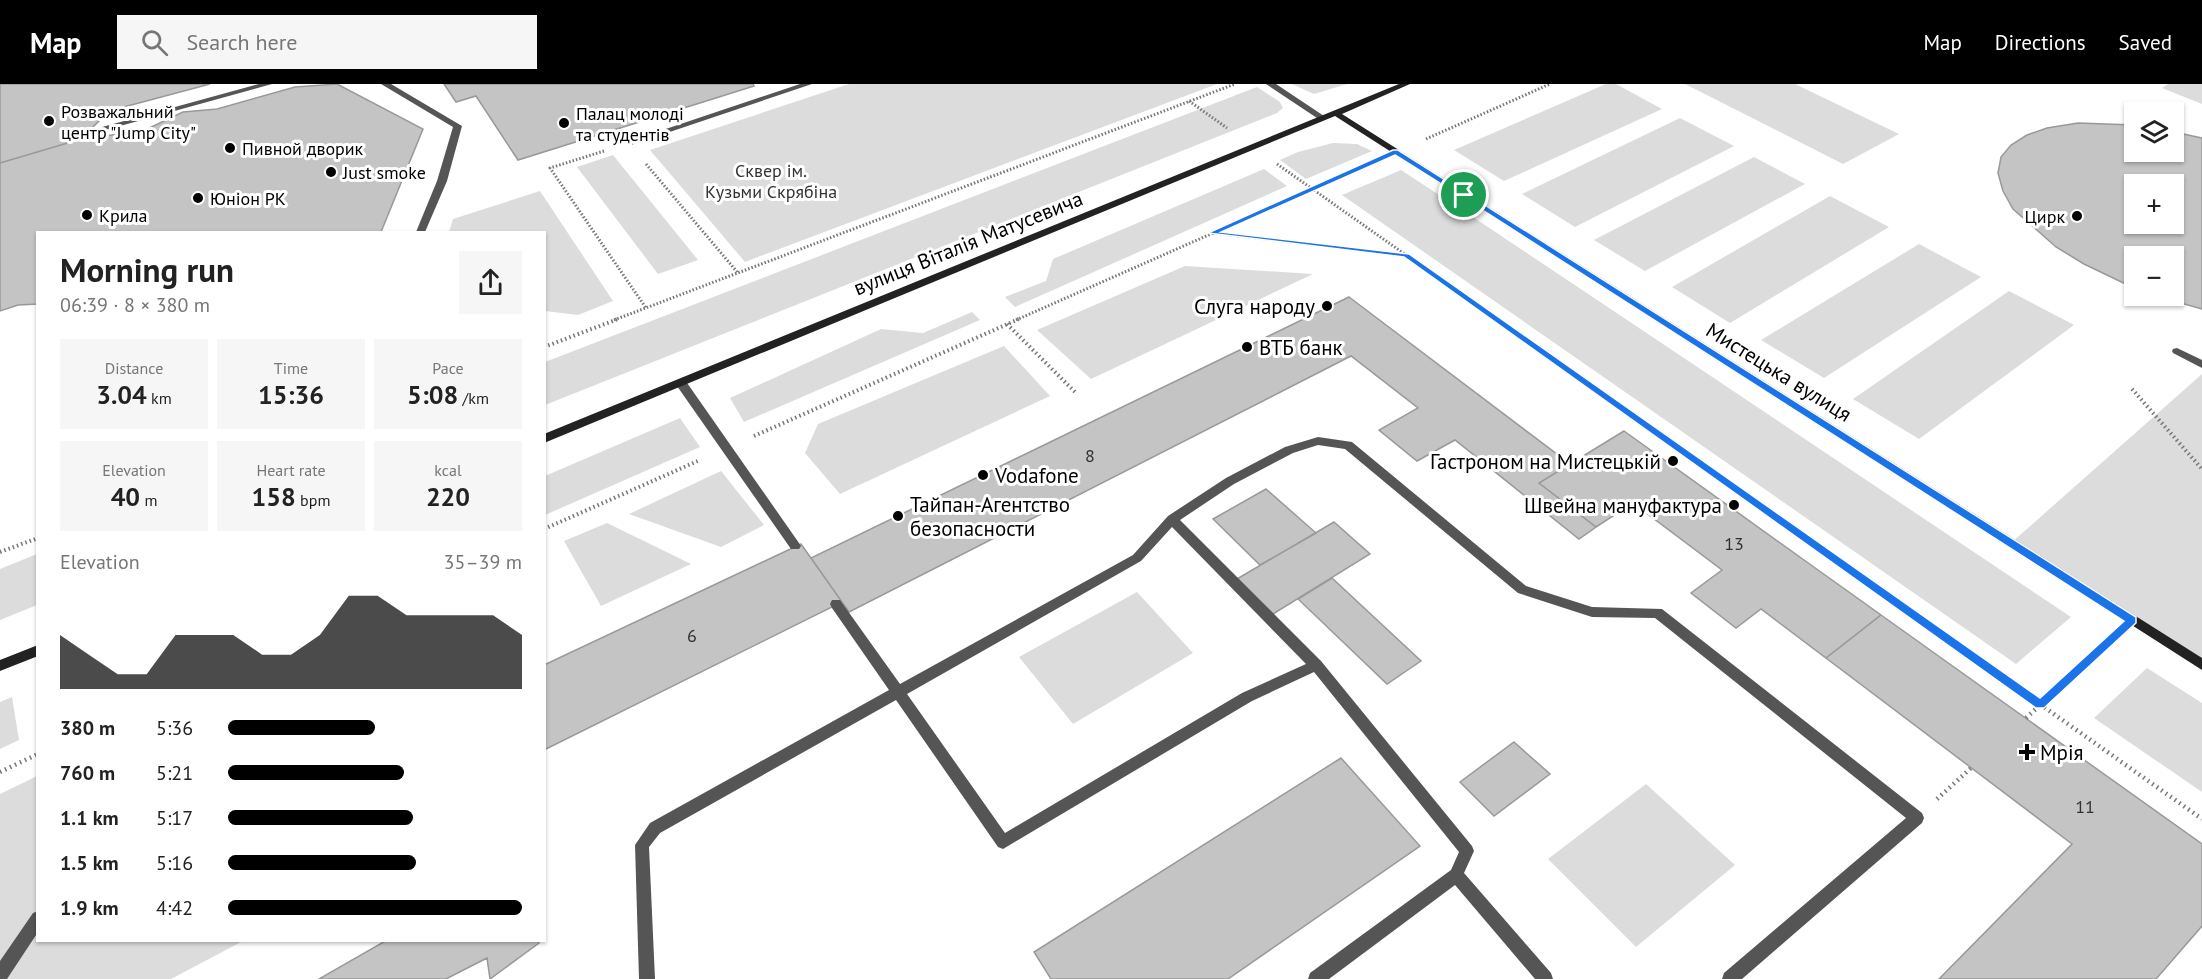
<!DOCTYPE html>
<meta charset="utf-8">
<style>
body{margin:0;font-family:"PT Sans",sans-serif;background:#f6f6f6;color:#222;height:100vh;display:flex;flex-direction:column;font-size:22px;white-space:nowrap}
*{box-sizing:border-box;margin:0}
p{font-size:20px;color:#767676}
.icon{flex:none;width:33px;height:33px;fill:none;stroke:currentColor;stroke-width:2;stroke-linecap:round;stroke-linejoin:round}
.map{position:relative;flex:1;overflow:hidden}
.drawer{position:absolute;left:36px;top:147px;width:510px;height:711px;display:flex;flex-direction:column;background:#fff;border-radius:0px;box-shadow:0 2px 4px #0004}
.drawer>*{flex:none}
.controls{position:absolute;left:2124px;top:18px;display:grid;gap:12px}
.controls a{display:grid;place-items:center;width:60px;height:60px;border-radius:0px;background:#fff;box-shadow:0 2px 4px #0004;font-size:30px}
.pin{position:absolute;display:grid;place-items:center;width:51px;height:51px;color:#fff;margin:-26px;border:3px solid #fff;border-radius:50%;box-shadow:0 2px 6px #0007}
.round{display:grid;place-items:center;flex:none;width:63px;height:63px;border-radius:0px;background:#f6f6f6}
.summary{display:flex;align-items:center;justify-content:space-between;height:102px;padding:0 24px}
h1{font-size:33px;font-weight:700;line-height:45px}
.stats{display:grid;grid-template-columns:repeat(3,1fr);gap:9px;height:102px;padding:6px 24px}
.stats div{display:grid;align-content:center;border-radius:0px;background:#f6f6f6;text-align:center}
.stats b{font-size:26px;font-weight:700}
.stats small{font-size:16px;font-weight:400}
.stats p{font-size:16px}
.chart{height:168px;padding:12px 24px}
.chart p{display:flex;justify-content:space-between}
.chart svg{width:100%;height:108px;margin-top:6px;fill:#000;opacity:.7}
ul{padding:0 24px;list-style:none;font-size:20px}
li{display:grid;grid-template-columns:96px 72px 1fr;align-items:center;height:45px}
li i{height:15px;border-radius:8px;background:#000}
header{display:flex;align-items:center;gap:36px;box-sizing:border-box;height:84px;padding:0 30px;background:#000;color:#fff}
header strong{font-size:28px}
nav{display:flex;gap:33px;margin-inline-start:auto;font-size:21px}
.search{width:420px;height:54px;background:#f6f6f6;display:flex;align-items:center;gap:15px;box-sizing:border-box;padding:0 21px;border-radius:0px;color:#767676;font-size:22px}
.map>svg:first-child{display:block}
.green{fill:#dcdcdc}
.building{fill:#c4c4c4;stroke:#999;stroke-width:1.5;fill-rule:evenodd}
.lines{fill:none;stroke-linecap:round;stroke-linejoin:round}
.path-far2{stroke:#777;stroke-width:3;stroke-dasharray:1.5 2;stroke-linecap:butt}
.path-far1{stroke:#777;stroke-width:4;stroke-dasharray:1.5 3;stroke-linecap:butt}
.path{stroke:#777;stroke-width:4.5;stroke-dasharray:1.5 4;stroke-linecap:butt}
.lane{fill:#555;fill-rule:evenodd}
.secondary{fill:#222;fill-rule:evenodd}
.route{fill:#1a73e8;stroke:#fff;stroke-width:1.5;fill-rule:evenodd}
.poi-dot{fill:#000;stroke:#fff;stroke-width:2}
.labels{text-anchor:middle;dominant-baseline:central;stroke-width:6;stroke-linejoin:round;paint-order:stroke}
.far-poi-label{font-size:18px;fill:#000;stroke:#fff;text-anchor:start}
.far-park-label{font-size:18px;fill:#333;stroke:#fff}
.number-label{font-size:18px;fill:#313131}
.street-label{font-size:21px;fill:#000;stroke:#fff}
.poi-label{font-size:21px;fill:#000;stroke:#fff;text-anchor:start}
</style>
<header>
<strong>Map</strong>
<div class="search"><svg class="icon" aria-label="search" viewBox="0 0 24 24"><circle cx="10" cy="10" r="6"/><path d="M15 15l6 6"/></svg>Search here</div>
<nav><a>Map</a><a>Directions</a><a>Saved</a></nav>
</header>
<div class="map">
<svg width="2202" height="895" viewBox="0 0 2202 895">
<rect width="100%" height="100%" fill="#fff"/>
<!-- green -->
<path class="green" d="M849,0H1217L745,178L650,66Z
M1292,0H1347L1314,10Z
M1606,0H1616L1662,25L1504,97L1454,66Z
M1685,0H1795L1899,50L1843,80Z
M2168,0H2202V20L2162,4Z
M1257,3L1280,18L1283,24L1277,29L545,321V278Z
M1680,34L1734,62L1575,143L1522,110Z
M1333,59L1357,60L1372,67L1306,95L1280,76L1298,68Z
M613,71L698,176L658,190L577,83Z
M1754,73L1805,100L1645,187L1594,156Z
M1264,85L1287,102L1015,223L1005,213L1046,197L1053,175Z
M1401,86L1485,141L2071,533L2016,580L1342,111Z
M540,107L613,217L578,231L545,227L544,148H449L453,135Z
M1830,112L1889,143L1730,239L1672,203Z
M1919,160L1981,193L1824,294L1761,256Z
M1185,182L1313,190L1091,295L1037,246Z
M2009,207L2074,241L1919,355L1853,315Z
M972,228L980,236L744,338L730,314L881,245L923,249Z
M1004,262L1050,312L840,410L805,369L818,340Z
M2202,290V581L2011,459Z
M680,334L700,363L545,431V392Z
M721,387L764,441L721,463L629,430Z
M607,439L691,480L601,522L564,457Z
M37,470V521L0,536V485Z
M1137,508L1193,569L1073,640L1019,573Z
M2147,584L2202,619V708L2094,634Z
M12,613L19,656L0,665V618Z
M37,692L38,856L243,857L171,895H0V710Z
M1646,700L1735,781L1636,863L1548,775Z"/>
<!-- building -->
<path class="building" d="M0,0H210L109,27L81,55L0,79Z
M337,0L423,45L381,148H38V220L18,221L0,227V79L81,55L143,47L183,28L217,25L295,3Z
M444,0H753L754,2L518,76L476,12L456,18Z
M2078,39L2134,41V68H2174V48L2202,54V225L2156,212H2174V172H2134V204L2084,180L2056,163L2013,125L2003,107L1998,89L2001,73L2011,61L2027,51L2047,44ZM2134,100H2174V140H2134Z
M1349,213L1570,380L1539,399L1596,443L1579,455L1455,356L1417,377L1379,346L1418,324L1351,272L849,528L811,474Z
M1624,347L1804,476L1881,531L1826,574L1761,525L1736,544L1691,509L1722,486L1633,419L1596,443L1539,399Z
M1266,405L1316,449L1260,481L1213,435Z
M1334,438L1370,470L1273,530L1237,495Z
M801,460L842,518L544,666V581Z
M1332,494L1421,577L1387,600L1298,515Z
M1881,531L2202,760V842L2156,895H1939L2072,760L1826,574Z
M1514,658L1550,690L1494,732L1460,698Z
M1341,674L1420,762L1228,895H1051L1034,868Z
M387,856H538L539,859L490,895L487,874L446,895H319Z"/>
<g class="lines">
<!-- path-far2 -->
<path class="path-far2" d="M1189,17L1227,44
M1426,55L1550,0
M604,67L550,84L646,224
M646,80L738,189
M1277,80L1498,236
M1213,149L1405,171
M614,236L1235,0
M1016,236L1367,81"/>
<!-- path-far1 -->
<path class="path-far1" d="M1496,235L1912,530
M1007,240L1075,308
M544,263L618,235
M2132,305L2202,385
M754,352L1019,235
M544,445L700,376
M0,468L38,454"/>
<!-- path -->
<path class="path" d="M1910,528L2202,735
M2026,634L2111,555
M0,688L38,670
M1937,715L1971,684"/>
<!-- lane -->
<path class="lane" d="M259,0H272L91,50L84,48Z
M381,0H391L462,42L447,97L425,148H416L437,97L453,43Z
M800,0H812L631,61L624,59Z
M1266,0H1276L1327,34L1320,36Z
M2177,264L2202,276V284L2173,269L2172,267L2173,265Z
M681,295L685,296L799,459L801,462L799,465H791L677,302L676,299Z
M1318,353L1352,358L1526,502L1592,523L1662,525L1922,729L1924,734L1922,739L1742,895H1722L1724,889L1906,734L1655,534L1592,533L1518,509L1345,365L1318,361L1293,369L1234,400L1180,436L1321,577L1472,762L1474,767L1464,789L1551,889L1553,895H1535L1455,801L1329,895H1308L1310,889L1451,786L1459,768L1314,588L1252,617L1003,765L998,763L896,616L660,749L649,763L655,895H639L635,761L650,739L889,606L832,524L830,520L832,516H840L900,600L1133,471L1168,432L1226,394L1285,363ZM1172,443L1306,580L1242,609L1005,749L907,610L1141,477Z
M38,827V848L7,895H0V877L33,829Z"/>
<!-- secondary -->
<path class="secondary" d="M1399,0H1410L1342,30L2202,574V586L1335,32L544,359V350Z
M38,561V572L0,587V576Z"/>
</g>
<!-- route -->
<path class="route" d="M1393,66H1398L2136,533V539L2044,624H2036L1404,173L1208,149ZM1395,71L1462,113L2124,537L2040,614L1409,170L1221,148Z"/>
<!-- markers -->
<g class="poi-dot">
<circle cx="49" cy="37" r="6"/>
<circle cx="564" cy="39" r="6"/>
<circle cx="230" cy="64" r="6"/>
<circle cx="331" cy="88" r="6"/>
<circle cx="198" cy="114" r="6"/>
<circle cx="87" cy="131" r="6"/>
<circle cx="2077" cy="132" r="6"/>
<circle cx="1327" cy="222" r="6"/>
<circle cx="1247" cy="263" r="6"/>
<circle cx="1673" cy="377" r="6"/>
<circle cx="983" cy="391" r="6"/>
<circle cx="1734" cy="421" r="6"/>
<circle cx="898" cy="432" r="6"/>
<path d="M2024 659h6v6h6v6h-6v6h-6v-6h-6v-6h6z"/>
</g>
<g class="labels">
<!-- far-poi labels -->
<g class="far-poi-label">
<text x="61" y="27">Розважальний<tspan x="61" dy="21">центр "Jump City"</tspan></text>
<text x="576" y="29">Палац молоді<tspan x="576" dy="21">та студентів</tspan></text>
<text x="242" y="64">Пивной дворик</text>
<text x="343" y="88">Just smoke</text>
<text x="210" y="114">Юніон РК</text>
<text x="99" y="131">Крила</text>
<text x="2065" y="132" text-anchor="end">Цирк</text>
</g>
<!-- far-park labels -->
<g class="far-park-label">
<text x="771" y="86">Сквер ім.<tspan x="771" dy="21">Кузьми Скрябіна</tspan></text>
</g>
<!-- number labels -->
<g class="number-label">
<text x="1090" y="371">8</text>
<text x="1734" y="459">13</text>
<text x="692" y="551">6</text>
<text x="2085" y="722">11</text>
</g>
<!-- street labels -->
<g class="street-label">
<text transform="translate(968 159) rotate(-22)">вулиця Віталія Матусевича</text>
<text transform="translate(1779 288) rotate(32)">Мистецька вулиця</text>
</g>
<!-- poi labels -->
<g class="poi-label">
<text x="1315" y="222" text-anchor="end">Слуга народу</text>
<text x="1259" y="263">ВТБ банк</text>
<text x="1661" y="377" text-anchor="end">Гастроном на Мистецькій</text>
<text x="995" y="391">Vodafone</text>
<text x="910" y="420">Тайпан-Агентство<tspan x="910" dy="24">безопасности</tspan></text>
<text x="1722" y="421" text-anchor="end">Швейна мануфактура</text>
<text x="2040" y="668">Мрія</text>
</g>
</g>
</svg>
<div class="controls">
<a><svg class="icon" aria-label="layers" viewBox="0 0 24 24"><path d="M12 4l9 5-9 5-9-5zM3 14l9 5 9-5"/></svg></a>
<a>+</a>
<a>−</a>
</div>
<div class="pin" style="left:1464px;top:111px;background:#1e9e55"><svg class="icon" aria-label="arrive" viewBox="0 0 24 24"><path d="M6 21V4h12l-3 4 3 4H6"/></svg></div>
<section class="drawer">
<div class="summary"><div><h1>Morning run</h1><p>06:39 · 8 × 380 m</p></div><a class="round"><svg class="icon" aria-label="share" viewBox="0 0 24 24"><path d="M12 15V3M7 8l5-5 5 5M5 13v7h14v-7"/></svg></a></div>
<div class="stats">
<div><p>Distance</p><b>3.04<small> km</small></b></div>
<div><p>Time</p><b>15:36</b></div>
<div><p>Pace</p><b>5:08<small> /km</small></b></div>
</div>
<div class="stats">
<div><p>Elevation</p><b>40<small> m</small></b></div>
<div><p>Heart rate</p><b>158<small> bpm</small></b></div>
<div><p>kcal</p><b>220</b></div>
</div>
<div class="chart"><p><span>Elevation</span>35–39 m</p>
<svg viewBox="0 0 160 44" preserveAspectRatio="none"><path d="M0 44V22L10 30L20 38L30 38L40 22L50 22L60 22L70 30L80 30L90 22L100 6L110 6L120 14L130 14L140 14L150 14L160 22V44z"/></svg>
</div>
<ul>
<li><b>380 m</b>5:36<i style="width:50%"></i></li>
<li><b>760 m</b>5:21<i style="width:60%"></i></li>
<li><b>1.1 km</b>5:17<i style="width:63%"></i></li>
<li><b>1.5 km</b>5:16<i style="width:64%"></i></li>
<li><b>1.9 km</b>4:42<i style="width:100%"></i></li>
</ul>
</section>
</div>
